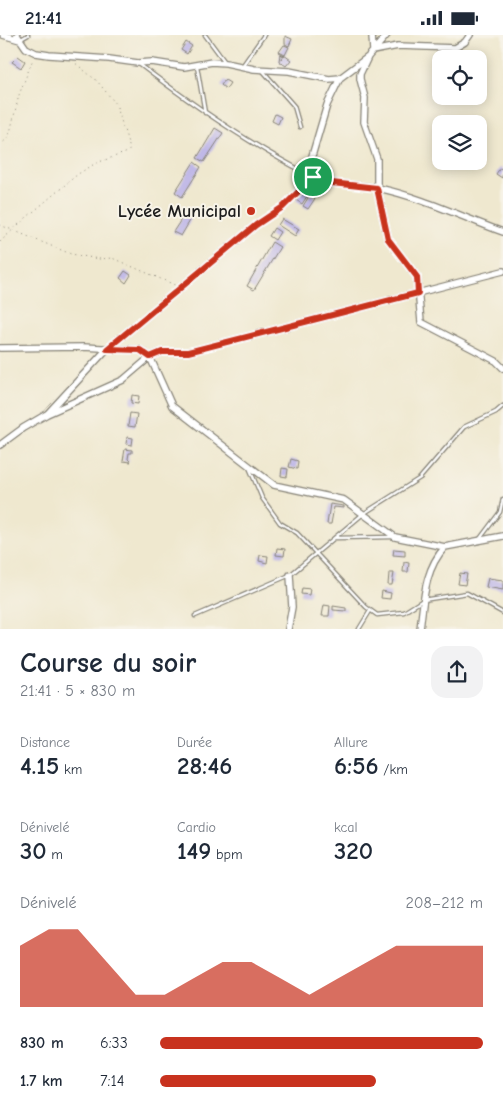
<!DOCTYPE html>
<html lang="fr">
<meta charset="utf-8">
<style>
body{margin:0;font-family:"Comic Neue",sans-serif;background:#f2f2f3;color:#1f2937;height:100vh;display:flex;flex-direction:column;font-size:19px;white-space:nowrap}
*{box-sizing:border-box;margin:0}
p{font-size:16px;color:#747a83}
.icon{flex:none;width:28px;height:28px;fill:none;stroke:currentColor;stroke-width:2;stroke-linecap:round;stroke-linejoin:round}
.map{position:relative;height:594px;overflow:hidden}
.drawer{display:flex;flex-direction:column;background:#fff;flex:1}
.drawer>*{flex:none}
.buttons{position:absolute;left:432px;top:15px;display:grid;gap:10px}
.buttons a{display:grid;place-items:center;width:55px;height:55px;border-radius:10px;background:#fff;box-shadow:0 2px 12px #0003;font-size:25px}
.pin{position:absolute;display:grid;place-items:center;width:42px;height:42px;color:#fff;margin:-21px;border:2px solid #fff;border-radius:50%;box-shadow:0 1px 5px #0007}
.round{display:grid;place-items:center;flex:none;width:52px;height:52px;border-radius:15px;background:#f2f2f3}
.headline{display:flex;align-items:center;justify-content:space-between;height:85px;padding:0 20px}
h1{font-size:28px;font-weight:800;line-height:38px}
.metrics{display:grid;grid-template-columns:repeat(3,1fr);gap:8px;height:85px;padding:5px 20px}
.metrics div{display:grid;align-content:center}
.metrics b{font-size:25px;font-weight:800}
.metrics small{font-size:14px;font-weight:400}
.metrics p{font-size:14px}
.chart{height:140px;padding:10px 20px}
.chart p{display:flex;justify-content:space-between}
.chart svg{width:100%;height:90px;margin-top:5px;fill:#c8321e;opacity:.7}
ul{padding:0 20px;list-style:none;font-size:16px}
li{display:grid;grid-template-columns:80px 60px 1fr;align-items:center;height:38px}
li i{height:12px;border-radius:6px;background:#c8321e}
.status{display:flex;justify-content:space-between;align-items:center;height:35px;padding:0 25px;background:#fff;direction:ltr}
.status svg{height:14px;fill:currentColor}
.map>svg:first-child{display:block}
.building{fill:#c0b8e7}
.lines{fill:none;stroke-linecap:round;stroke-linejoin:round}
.lane-casing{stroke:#868276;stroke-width:5}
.street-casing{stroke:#868276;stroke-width:8}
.path{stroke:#868276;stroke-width:1;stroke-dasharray:1 4;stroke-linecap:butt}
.lane{stroke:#fff;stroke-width:2.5}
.street{stroke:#fff;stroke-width:5.5}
.route-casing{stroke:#fff;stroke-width:10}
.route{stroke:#c8321e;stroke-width:6}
.poi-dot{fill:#c8321e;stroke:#f7f3e8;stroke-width:2}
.labels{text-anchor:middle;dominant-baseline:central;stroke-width:4;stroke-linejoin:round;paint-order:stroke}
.poi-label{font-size:18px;font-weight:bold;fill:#1c1c1c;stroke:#f7f3e8;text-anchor:end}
</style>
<div class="status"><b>21:41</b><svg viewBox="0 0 49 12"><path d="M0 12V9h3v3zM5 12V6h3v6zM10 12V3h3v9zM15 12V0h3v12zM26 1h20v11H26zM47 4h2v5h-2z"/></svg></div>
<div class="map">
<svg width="503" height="594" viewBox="0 0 503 594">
<rect width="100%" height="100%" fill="#f7f3e8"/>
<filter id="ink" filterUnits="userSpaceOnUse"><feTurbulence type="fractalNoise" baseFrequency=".02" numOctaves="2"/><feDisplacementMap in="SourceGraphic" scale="10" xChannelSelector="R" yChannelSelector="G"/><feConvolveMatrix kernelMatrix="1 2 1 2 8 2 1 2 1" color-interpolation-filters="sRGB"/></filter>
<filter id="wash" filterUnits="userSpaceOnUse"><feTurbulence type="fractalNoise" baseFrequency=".0096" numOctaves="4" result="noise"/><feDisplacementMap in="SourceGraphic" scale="20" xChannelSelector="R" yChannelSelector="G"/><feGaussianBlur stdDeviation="1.12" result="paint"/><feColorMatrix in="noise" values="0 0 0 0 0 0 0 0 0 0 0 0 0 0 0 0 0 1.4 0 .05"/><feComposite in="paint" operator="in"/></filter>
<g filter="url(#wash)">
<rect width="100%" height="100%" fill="#efe8cf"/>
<g id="blocks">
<!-- building -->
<path class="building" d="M285,1L292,4L289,11L285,9Z
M186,7L192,11L187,19L181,15Z
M284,10L289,12L285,20L279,17Z
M280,19L283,20L281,24L284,20L291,25L286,31L279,26Z
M18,21L25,26L21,33L12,27Z
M225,45L230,48L226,54L221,50Z
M275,79L281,82L278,89L272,86Z
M215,93L223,98L204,127L197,123Z
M194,127L201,132L182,162L175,157Z
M500,133L503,135L502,143L496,139Z
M304,154L309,158L302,169L296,165Z
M311,158L316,162L308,174L303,171Z
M184,180L191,184L181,201L173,197Z
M282,184L299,194L295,201L278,190Z
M274,193L280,197L275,205L269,201Z
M272,207L280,212L254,255L247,251Z
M125,236L131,240L126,248L120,243Z
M132,360L139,361L138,369L131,368Z
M130,378L137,379L135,392L128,391Z
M127,402L133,403L132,410L126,409Z
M125,414L132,415V418H129L128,424L131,427L123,426Z
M291,424L298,426L297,434L289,432Z
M282,433L288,434L287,442L281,441Z
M330,469L344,471V473L334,472L331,489H327Z
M277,513L285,514L284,521L276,520Z
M394,514L405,515V521L393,520Z
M260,520L268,521L267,528L259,526Z
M404,527L409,528L408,537H403Z
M389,538H394L392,550H388Z
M460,538L467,539L465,550L458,549Z
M488,543L503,545V555L486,552Z
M302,553L310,554L309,560L301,559Z
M382,556L391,558L390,564L381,563Z
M324,570L330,571L329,581H322Z
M333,571L346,573V576L333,575Z"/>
</g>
</g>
<g filter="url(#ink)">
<use href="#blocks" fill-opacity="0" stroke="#868276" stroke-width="1"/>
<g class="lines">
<defs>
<path id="lane" d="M205,0L225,27
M21,4L28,0
M139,29C194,71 250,110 312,141
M243,30L264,0
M197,31L205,78
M263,36L294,71L300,92
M249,432L262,463L280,488L297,498L366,572L377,580L404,577L423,565L467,558L503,578
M336,503L393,502
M479,505L500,477L503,464
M195,581L290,540L363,479L420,443L464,392L496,377L503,371
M359,594L370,576"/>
<path id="street" d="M3,0L20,5
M17,0L26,13L36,18L49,20L109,24L138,28L152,27L184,32L212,27L226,28L254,34L289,36L329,44L340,43
M372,0L373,16L398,11L455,13L465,7L470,0
M387,0L368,22L340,43L327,70L312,121L313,142C333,151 357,149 378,153C421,162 462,182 503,197
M368,22L360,39V44L365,63L364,87L377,124V153L388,204L417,242L421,287L496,326L503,333
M0,313L83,312L140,315L150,322L172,371L274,450L344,465L395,502L445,512L503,501
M48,378L107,314L256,190L283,172L313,142
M0,410L23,393L47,379L123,345L150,322L162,317H188L503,236
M288,594L292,572L290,540
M420,594C424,564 424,535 445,512"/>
</defs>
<!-- lane casing -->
<use href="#lane" class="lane-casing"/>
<!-- street casing -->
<use href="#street" class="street-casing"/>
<!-- path -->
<path class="path" d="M0,110L9,102L19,60L33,24
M0,190L71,219L99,224L112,223L175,250
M0,207L20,188L78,139L96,128L128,117L130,114L116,69L97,46L74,27"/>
<!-- lane -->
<use href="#lane" class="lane"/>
<!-- street -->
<use href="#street" class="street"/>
</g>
</g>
<g class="lines" filter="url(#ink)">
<defs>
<path id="route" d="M313,142L323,147L377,153L388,204L417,242L418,258L188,317H162L150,322L140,315L107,314L256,190L283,172Z"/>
</defs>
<!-- route casing -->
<use href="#route" class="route-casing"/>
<!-- route -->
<use href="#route" class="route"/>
</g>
<!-- markers -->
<circle class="poi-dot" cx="251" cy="176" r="5"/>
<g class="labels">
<!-- poi labels -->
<g class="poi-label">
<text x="241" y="176">Lycée Municipal</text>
</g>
</g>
</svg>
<div class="buttons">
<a><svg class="icon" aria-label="locate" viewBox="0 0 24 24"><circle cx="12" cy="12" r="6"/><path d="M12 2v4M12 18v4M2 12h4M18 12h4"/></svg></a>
<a><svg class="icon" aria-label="layers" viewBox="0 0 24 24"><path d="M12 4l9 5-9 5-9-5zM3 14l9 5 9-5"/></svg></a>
</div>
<div class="pin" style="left:313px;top:142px;background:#1e9e55"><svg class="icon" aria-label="arrive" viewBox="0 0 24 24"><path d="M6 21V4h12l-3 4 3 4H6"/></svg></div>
</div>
<section class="drawer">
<div class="headline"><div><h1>Course du soir</h1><p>21:41 · 5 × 830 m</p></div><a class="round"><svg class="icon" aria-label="share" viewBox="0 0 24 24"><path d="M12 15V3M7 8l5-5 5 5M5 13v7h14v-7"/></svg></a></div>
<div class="metrics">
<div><p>Distance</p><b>4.15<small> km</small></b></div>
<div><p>Durée</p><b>28:46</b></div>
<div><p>Allure</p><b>6:56<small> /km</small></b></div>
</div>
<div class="metrics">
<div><p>Dénivelé</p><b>30<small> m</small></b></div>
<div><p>Cardio</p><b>149<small> bpm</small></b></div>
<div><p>kcal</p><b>320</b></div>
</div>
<div class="chart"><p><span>Dénivelé</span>208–212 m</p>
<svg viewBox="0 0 160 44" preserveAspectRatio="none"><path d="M0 44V14L10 6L20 6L30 22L40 38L50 38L60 30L70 22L80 22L90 30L100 38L110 30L120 22L130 14L140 14L150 14L160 14V44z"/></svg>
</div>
<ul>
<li><b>830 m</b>6:33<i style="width:100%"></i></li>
<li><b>1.7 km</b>7:14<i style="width:67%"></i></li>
</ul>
</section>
